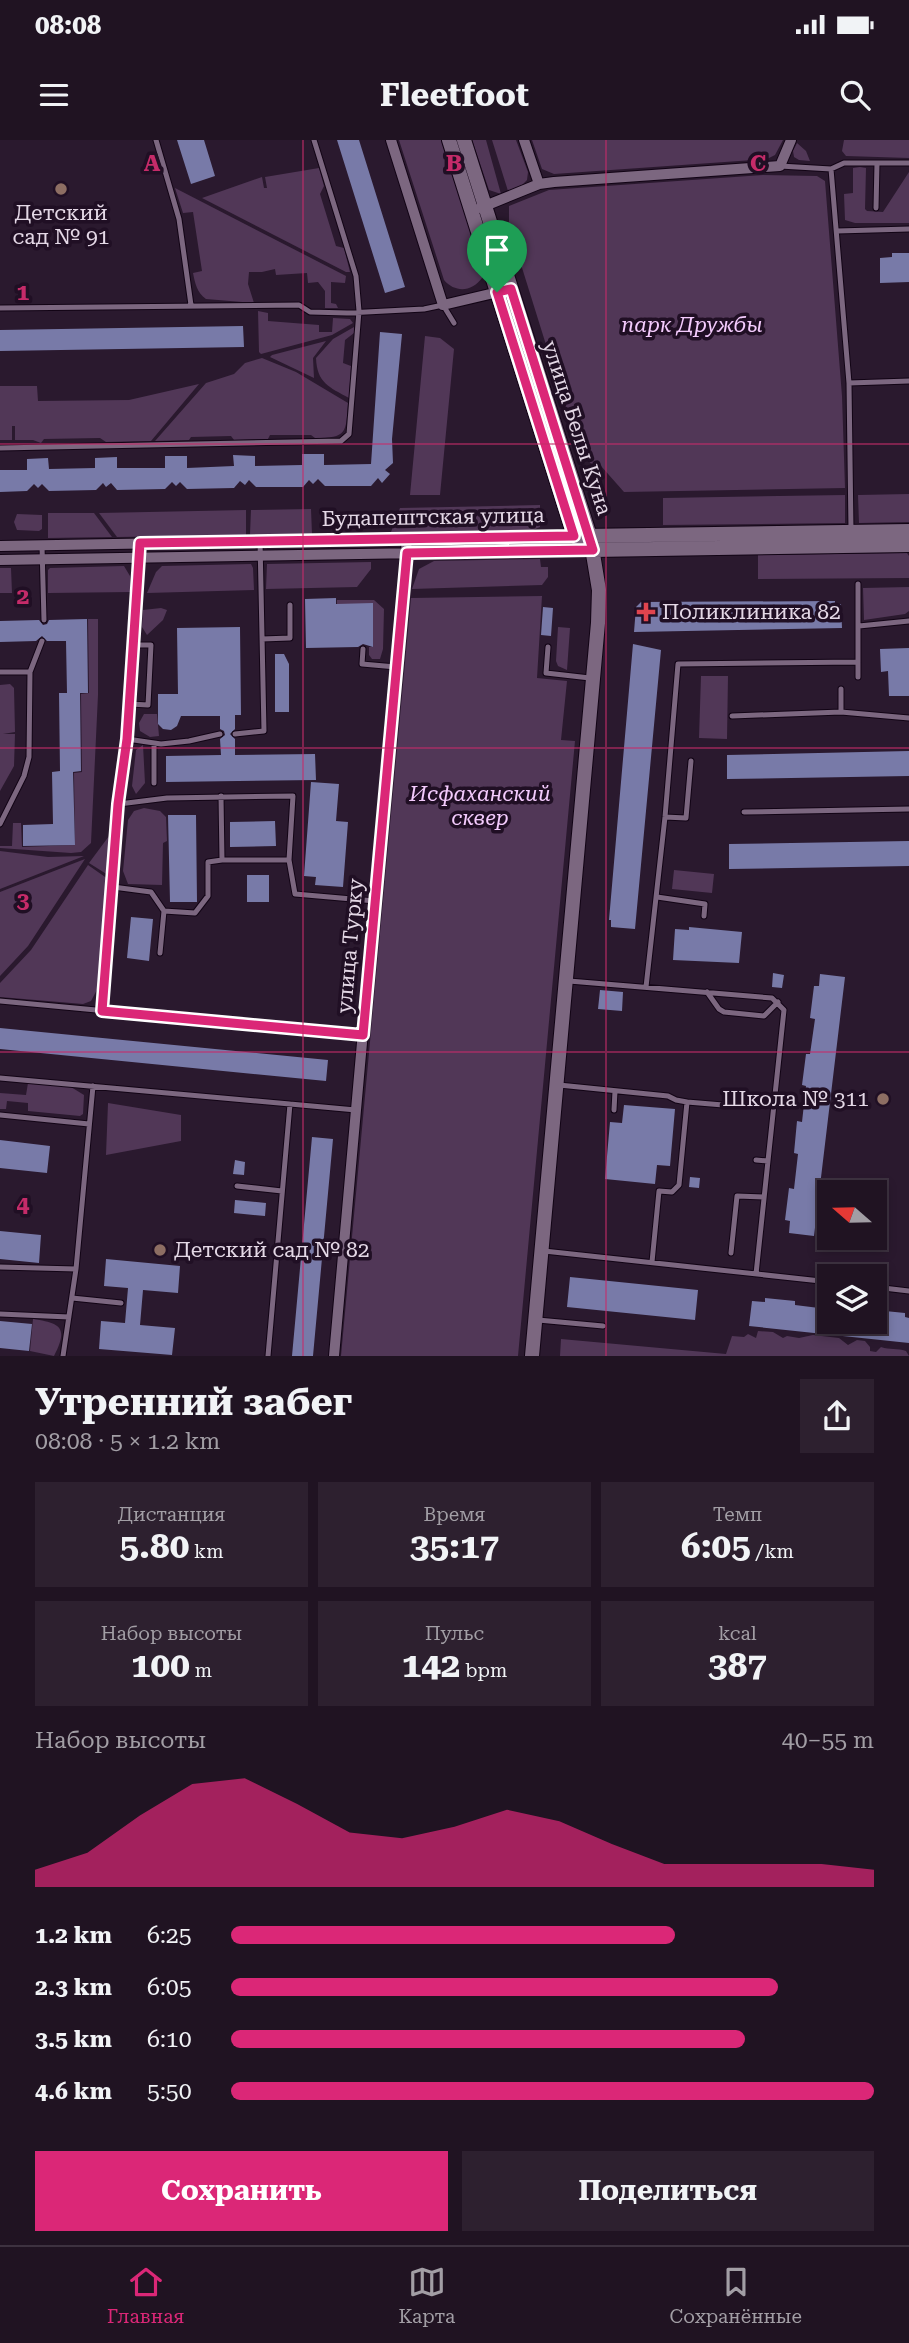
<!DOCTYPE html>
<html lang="ru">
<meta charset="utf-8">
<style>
body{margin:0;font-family:"Roboto Serif",serif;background:#2d202f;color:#f1f3f6;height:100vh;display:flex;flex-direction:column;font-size:26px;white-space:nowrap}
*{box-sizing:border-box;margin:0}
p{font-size:23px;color:#a29ea5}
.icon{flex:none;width:38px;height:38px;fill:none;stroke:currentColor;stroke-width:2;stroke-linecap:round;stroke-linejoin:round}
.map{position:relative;height:1216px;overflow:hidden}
.panel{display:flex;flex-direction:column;background:#201322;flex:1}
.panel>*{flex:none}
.needle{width:46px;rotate:290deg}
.tools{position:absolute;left:817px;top:1040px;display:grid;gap:14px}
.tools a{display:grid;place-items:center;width:70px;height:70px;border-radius:0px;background:#201322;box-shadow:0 4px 10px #0003,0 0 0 2px #3d3240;font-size:35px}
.pin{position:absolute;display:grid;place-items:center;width:60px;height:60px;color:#fff;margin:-72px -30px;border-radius:50% 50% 50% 0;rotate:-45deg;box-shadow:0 0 7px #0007}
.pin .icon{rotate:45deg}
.round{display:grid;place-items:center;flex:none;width:74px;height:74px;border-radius:0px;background:#2d202f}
.headline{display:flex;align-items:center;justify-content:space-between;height:119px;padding:0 35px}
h1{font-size:38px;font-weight:700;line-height:52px}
.figures{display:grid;grid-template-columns:repeat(3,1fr);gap:10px;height:119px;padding:7px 35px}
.figures div{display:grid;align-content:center;border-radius:0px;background:#2d202f;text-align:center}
.figures b{font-size:35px;font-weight:700}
.figures small{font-size:19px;font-weight:400}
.figures p{font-size:19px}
.chart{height:196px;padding:14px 35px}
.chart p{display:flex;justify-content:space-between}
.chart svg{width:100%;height:126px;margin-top:7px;fill:#db2777;opacity:.7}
.primary-button{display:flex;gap:14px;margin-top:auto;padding:14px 35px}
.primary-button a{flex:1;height:80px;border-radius:0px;background:#db2777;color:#fff;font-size:28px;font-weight:700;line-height:80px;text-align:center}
.primary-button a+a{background:#2d202f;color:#f1f3f6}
ul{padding:0 35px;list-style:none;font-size:23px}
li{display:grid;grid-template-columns:112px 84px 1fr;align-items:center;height:52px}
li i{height:18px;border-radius:9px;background:#db2777}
.status{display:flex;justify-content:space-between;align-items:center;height:49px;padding:0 35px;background:#201322;direction:ltr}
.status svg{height:19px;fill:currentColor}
header{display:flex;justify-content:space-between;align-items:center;height:91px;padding:0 35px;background:#201322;font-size:32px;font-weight:700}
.tabs{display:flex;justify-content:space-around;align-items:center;height:98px;border-top:2px solid #3d3240;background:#201322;font-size:19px;color:#a29ea5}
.tabs a{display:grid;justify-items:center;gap:4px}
.tabs .selected{color:#db2777}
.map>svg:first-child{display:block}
.green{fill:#513757}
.building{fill:#787aa8}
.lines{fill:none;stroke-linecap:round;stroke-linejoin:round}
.service-casing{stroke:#120415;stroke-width:7}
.minor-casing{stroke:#120415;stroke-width:12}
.tertiary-casing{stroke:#120415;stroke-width:16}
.service{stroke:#7c6780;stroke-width:5}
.minor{stroke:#7c6780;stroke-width:10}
.tertiary{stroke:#7c6780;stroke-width:14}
.route-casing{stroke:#fff;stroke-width:14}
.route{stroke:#db2777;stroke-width:9}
.grid{fill:none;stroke:#c52b69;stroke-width:2;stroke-opacity:0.55}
.education-dot{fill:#8d6e63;stroke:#200f24;stroke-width:2.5}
.health-dot{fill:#e0444e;stroke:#200f24;stroke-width:2.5}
.labels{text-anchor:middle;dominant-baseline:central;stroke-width:7;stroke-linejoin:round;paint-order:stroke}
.poi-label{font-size:21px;fill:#e4d8e6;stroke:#200f24;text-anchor:start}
.park-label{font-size:21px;font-style:italic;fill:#f4cbfd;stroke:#200f24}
.street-label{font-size:21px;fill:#e4d8e6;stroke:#200f24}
.grid-label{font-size:23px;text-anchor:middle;font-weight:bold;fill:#c52b69;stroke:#200f24;stroke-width:7;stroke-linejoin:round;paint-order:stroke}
</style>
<div class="status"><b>08:08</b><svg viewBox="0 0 49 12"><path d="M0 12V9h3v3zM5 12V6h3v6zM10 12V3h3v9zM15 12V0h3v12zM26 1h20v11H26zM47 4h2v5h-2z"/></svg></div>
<header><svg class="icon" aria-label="menu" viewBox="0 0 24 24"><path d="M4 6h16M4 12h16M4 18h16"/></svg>Fleetfoot<svg class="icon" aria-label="search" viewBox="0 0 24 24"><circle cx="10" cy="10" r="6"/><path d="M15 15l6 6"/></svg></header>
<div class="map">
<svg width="909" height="1216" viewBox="0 0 909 1216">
<rect width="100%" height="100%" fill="#2a192e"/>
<!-- green -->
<path class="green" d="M399,0H441L482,128V138C472,152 455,153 444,140Z
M472,0H486L501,54L489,50Z
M492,0H516L528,32L527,40L522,45L508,51Z
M532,0H783L775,15L767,19L554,34L542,29Z
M844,0H909V18L846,16L842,11Z
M797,3L806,11L810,21L799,20L794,17L793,11Z
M860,27L866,28L865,69L867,71L883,72L909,32V83H855L845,80L844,54L853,53V28Z
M319,28L324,46L320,54L336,106L344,108L350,132H346L202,58L262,37L264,48H267L265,37Z
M763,35L817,36L825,41L842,256L845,348L624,352L601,326L590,323L581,300L576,301L509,86V66L549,50Z
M175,48L346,136L345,143L331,142V163L336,164L338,168H325V151L318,142L308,143L307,133L276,135L275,129L262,132H249L248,144L254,163L206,159C197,153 195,143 193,133L202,131L193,72L183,73Z
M258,171L268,173V181L319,185V192H332L333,178L350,179L353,183L332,195L261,214L259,212Z
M354,187V193L345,200L343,223L351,226L349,258C329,247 317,243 316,218L333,199Z
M425,196L440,198L454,209L440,355H410Z
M326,201L313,218L314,238L270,217L272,215Z
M262,218L296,232L348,263C346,293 347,298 315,298L311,295H270L268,299L234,300L231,296L191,297L189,300L155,301L206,243L234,234L245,223Z
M199,244L151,301L106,302L100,298L44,299L41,303L33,300H15V286H12V300H0V246H37L38,261L129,260Z
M909,354V382L859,383L858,355Z
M845,355V383L663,385V358Z
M540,365V387L533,390L391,392L400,368Z
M246,370V395L117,397L99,373Z
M251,370L311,369L312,394H250Z
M48,373H94L112,397L48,398Z
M17,374L42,375V389L39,391L17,390L14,382Z
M907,413L909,416V438L758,439V415Z
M540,419L541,427H548V437L542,445L412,449L419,429L434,421Z
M371,422V429L357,447L266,449L267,424Z
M251,424L253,428L254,450L147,453L156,432L162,426Z
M124,426L130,436L131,452L48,453V430L50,428Z
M0,428H11L12,453H0Z
M909,447V471L905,474L864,480L863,448Z
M542,456L537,538L567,541L561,600L575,601L518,1216H341L411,458Z
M337,460H374L384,469L383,509L380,519H372L369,515V507H373V464H337Z
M161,468L167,470L163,480L147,495L142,487L143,470Z
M88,479H98V555L91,703L81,712L71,713L0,708V706H12L13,683H21L22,707L75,705L74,633L82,632L81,554L89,553Z
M558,487L570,488L567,530L558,526L556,521Z
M701,536H728L727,599L699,598Z
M10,544L14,548L15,592L3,594H15L14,626L0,651V545Z
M144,574H157L159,596L150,597L140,591L139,583Z
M143,605L145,643L136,654L132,646L136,610Z
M144,668L160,671L166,677L167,701L163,703L162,745L128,744L123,731L128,680L134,671Z
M112,692L108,735L89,723Z
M0,711L48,717L84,716L0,749Z
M85,719L28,806L0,836V752Z
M88,725L108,739L99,846L91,861L83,864L0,857V843L31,810Z
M674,730L714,734L712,753L672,749Z
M28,943L71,947L84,955L83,974L80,976L28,971V963L7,961L6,969H0V953L26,955Z
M108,963L181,975V1001L106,1015Z
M33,1179C60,1183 69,1187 54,1216L30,1211Z
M758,1191L773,1192L783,1198L787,1196L799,1198L813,1195L839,1198L848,1205L857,1200L865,1201L870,1207V1211L876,1212L881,1207C890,1210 897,1208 906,1211L909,1216H560L561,1199L726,1214L732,1196L744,1197L748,1194L756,1198Z"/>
<!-- building -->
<path class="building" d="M177,0H204L215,36L191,44Z
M337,0H359L405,147L385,153Z
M892,113H909V142L880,143V118L892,117Z
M243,186L244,207L0,211V190Z
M380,192L402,194L392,299L393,323L385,330L390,334L382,343L378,338L371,346H325L318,339L313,344L309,340L303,347H256L249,340L245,345L240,341L234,348L187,349L180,342L176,346L172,342L165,349L117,350L111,343L106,347L103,343L96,350L49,351L42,344L38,348L34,344L27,351L0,352V330H27V319L48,318L49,329L95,328V318L117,317V328H165V316H187V328L234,326L233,315L255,316V326L302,325V314H324V325L371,324Z
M336,458V464L373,463V507L363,504L358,507L306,508L305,459Z
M835,461V464H841L842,488L634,492L636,467L641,462Z
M543,467L553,468L551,496L541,495Z
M87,479L88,553H80L81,631L73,632L75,705L23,706V685L53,684L52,632L60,631L59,553H67L66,501H47L42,496L36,501L0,502V481L39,480L43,485L47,484L49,480Z
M240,487L241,575H235V589L230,594L235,599V615L315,614L316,640L166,642V616L221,615L220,599L225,595L224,591L220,589V576H181L177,586L171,590L163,589L158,584V554H178L177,488Z
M633,504L661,510L635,789L611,787V780H609Z
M909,508V556H889L888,531L881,532L880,509Z
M275,514H284L289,524V572H275Z
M909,611V636L727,639V615Z
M311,642L339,644L336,681L348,682L343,747L315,745L316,737L304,736Z
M168,675H196L197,762H170Z
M275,681L276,706L230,707V682Z
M909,701V726L729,729V704Z
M247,735H269V762H247Z
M131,777L153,779L149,821L127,818Z
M689,787L742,792L739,823L673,820L675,789L689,790Z
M773,833L784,835L782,848L772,847Z
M820,834L845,837L814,1096L789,1093L790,1081L785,1080L789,1048L794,1049L798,1014L794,1013L797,981L802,982L806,946L802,945L806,914H810L815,879L810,878L814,846H819Z
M600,850L623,852L622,871L598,869Z
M0,888L328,920L326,941L0,909Z
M624,965L675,969L670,1026L657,1025L655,1044L605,1039L610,982L622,983Z
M312,997L333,999L313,1216H292Z
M0,1000L50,1006L47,1033L0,1028Z
M235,1020L245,1022L244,1035L233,1034Z
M690,1037L700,1038L699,1048L689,1047Z
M235,1060L266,1063L265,1076L234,1073Z
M0,1091L41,1095L39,1123L0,1119Z
M106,1119L180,1126L178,1153L143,1150L140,1185L175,1188L172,1215L99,1209L101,1181L125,1183L128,1148L104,1146Z
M570,1137L698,1150L695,1180L567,1167Z
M765,1158L795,1161V1165L819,1168L820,1164L830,1165V1181H875V1170L905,1173V1177L909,1178V1203L749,1186L752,1161L765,1162Z
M0,1181L32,1184L29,1211L0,1208Z"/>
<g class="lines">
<defs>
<path id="service" d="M156,0L179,79L191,165
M780,26L831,29L849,243L851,390
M831,29L844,23H909
M876,68L877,23
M837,91L909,89
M0,168L299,165L310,172L347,173L424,169L443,165L454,183
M849,243L909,241
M0,308L341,301L349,294L359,171L356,136L314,0
M42,406L44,480
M858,444V537
M859,486L909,481
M262,499L290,498V465
M548,507L546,533L590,538
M363,509L362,524L396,527
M0,532H30
M841,549V572
M130,564L148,565L151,505H134
M732,576L841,572L909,578
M235,594L264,591L260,401
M127,599L161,604L189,601L220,594
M154,603V643
M119,664L167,658L293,656L289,720H222L221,656
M744,672L909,669
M665,677L686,678L691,621
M0,684L24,636L29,617L30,532L42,501
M289,720L295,754L375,761
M113,747L151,752L164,771L160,813
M657,757L705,764L704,776
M164,771L195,773L208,756V722L222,720
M569,841L772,858L784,870L756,1134
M646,847L665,677L678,524L858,522
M707,852L719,869L724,872L764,876L778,862
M0,861L363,895
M101,871L119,664L127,599L140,404
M0,938L356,970
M559,945L668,956L676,960L687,962
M614,970L615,951
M0,975L89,984
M756,1020L768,1021
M237,1046L282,1051
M544,1111L830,1142
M731,1113L737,1056L764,1057
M652,1122L659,1051L672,1052L679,1045L687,962L723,965
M0,1127L76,1129
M875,1147L909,1151
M72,1158L121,1163
M0,1174L69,1177
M538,1180L603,1186
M63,1216L76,1129L93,946
M268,1216L290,964"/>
<path id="minor" d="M391,0L443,165L511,149
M524,0L539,44
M480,68L539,44L554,42L780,26L791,0
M0,406L574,396
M0,420L593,410
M334,1216L407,399"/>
<path id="tertiary" d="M449,0L574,396L593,410
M464,0L590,396L599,450L598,483L532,1216
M583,396L909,391
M593,410L909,405"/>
</defs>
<!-- service casing -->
<use href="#service" class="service-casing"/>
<!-- minor casing -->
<use href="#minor" class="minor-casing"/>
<!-- tertiary casing -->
<use href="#tertiary" class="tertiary-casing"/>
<!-- service -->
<use href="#service" class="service"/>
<!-- minor -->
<use href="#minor" class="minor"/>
<!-- tertiary -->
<use href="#tertiary" class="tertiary"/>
</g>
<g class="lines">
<defs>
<path id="route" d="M511,149L593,410L407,413L363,895L102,871L118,664L127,599L140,403L574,396L497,152Z"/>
</defs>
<!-- route casing -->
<use href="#route" class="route-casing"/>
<!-- route -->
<use href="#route" class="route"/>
</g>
<!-- grid -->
<path class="grid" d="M303,0V1216M606,0V1216M0,304H909M0,608H909M0,912H909"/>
<!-- markers -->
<g class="education-dot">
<circle cx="61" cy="49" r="7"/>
<circle cx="883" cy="959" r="7"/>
<circle cx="160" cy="1110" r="7"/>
</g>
<path class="health-dot" d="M642.5 461.5h7v7h7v7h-7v7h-7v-7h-7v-7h7z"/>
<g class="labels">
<!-- poi labels -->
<g class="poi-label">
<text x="61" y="73" text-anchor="middle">Детский<tspan x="61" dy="24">сад № 91</tspan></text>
<text x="662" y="472">Поликлиника 82</text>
<text x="869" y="959" text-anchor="end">Школа № 311</text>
<text x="174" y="1110">Детский сад № 82</text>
</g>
<!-- park labels -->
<g class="park-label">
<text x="692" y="185">парк Дружбы</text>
<text x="480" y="654">Исфаханский<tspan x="480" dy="24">сквер</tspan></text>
</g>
<!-- street labels -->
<g class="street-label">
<text transform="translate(577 288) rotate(72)">улица Белы Куна</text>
<text transform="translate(433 377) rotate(-1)">Будапештская улица</text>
<text transform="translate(350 806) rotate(-85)">улица Турку</text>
</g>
</g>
<g class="grid-label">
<text x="152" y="31">A</text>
<text x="454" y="31">B</text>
<text x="758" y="31">C</text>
<text x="23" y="160">1</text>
<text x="23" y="464">2</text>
<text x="23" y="768">3</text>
<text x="23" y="1072">4</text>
</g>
</svg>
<div class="tools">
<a><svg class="needle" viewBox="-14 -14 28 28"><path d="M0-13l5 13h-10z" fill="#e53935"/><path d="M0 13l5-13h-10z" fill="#a29ea5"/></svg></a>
<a><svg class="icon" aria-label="layers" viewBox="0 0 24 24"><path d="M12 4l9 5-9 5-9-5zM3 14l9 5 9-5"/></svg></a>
</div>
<div class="pin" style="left:497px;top:152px;background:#1e9e55"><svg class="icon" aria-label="arrive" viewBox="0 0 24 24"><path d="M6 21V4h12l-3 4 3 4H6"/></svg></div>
</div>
<section class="panel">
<div class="headline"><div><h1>Утренний забег</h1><p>08:08 · 5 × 1.2 km</p></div><a class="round"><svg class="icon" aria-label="share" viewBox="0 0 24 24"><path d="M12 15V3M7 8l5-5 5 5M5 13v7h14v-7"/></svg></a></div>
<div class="figures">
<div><p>Дистанция</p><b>5.80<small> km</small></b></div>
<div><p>Время</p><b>35:17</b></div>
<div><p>Темп</p><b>6:05<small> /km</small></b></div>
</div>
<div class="figures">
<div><p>Набор высоты</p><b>100<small> m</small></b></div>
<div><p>Пульс</p><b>142<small> bpm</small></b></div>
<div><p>kcal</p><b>387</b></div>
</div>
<div class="chart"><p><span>Набор высоты</span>40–55 m</p>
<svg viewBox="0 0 160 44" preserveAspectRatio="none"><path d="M0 44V38L10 32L20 19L30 8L40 6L50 15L60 25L70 27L80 23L90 17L100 21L110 29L120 36L130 36L140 36L150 36L160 38V44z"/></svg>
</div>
<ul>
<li><b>1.2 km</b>6:25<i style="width:69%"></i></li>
<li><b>2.3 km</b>6:05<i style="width:85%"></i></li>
<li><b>3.5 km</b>6:10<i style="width:80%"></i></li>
<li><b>4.6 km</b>5:50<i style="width:100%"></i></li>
</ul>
<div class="primary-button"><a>Сохранить</a><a>Поделиться</a></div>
</section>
<nav class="tabs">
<a class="selected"><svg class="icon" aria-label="home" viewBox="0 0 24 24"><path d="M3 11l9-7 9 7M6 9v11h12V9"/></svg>Главная</a>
<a><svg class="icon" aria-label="map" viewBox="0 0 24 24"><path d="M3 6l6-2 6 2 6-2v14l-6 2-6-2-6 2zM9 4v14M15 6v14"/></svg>Карта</a>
<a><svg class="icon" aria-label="saved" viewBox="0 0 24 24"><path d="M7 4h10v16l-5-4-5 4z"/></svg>Сохранённые</a>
</nav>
